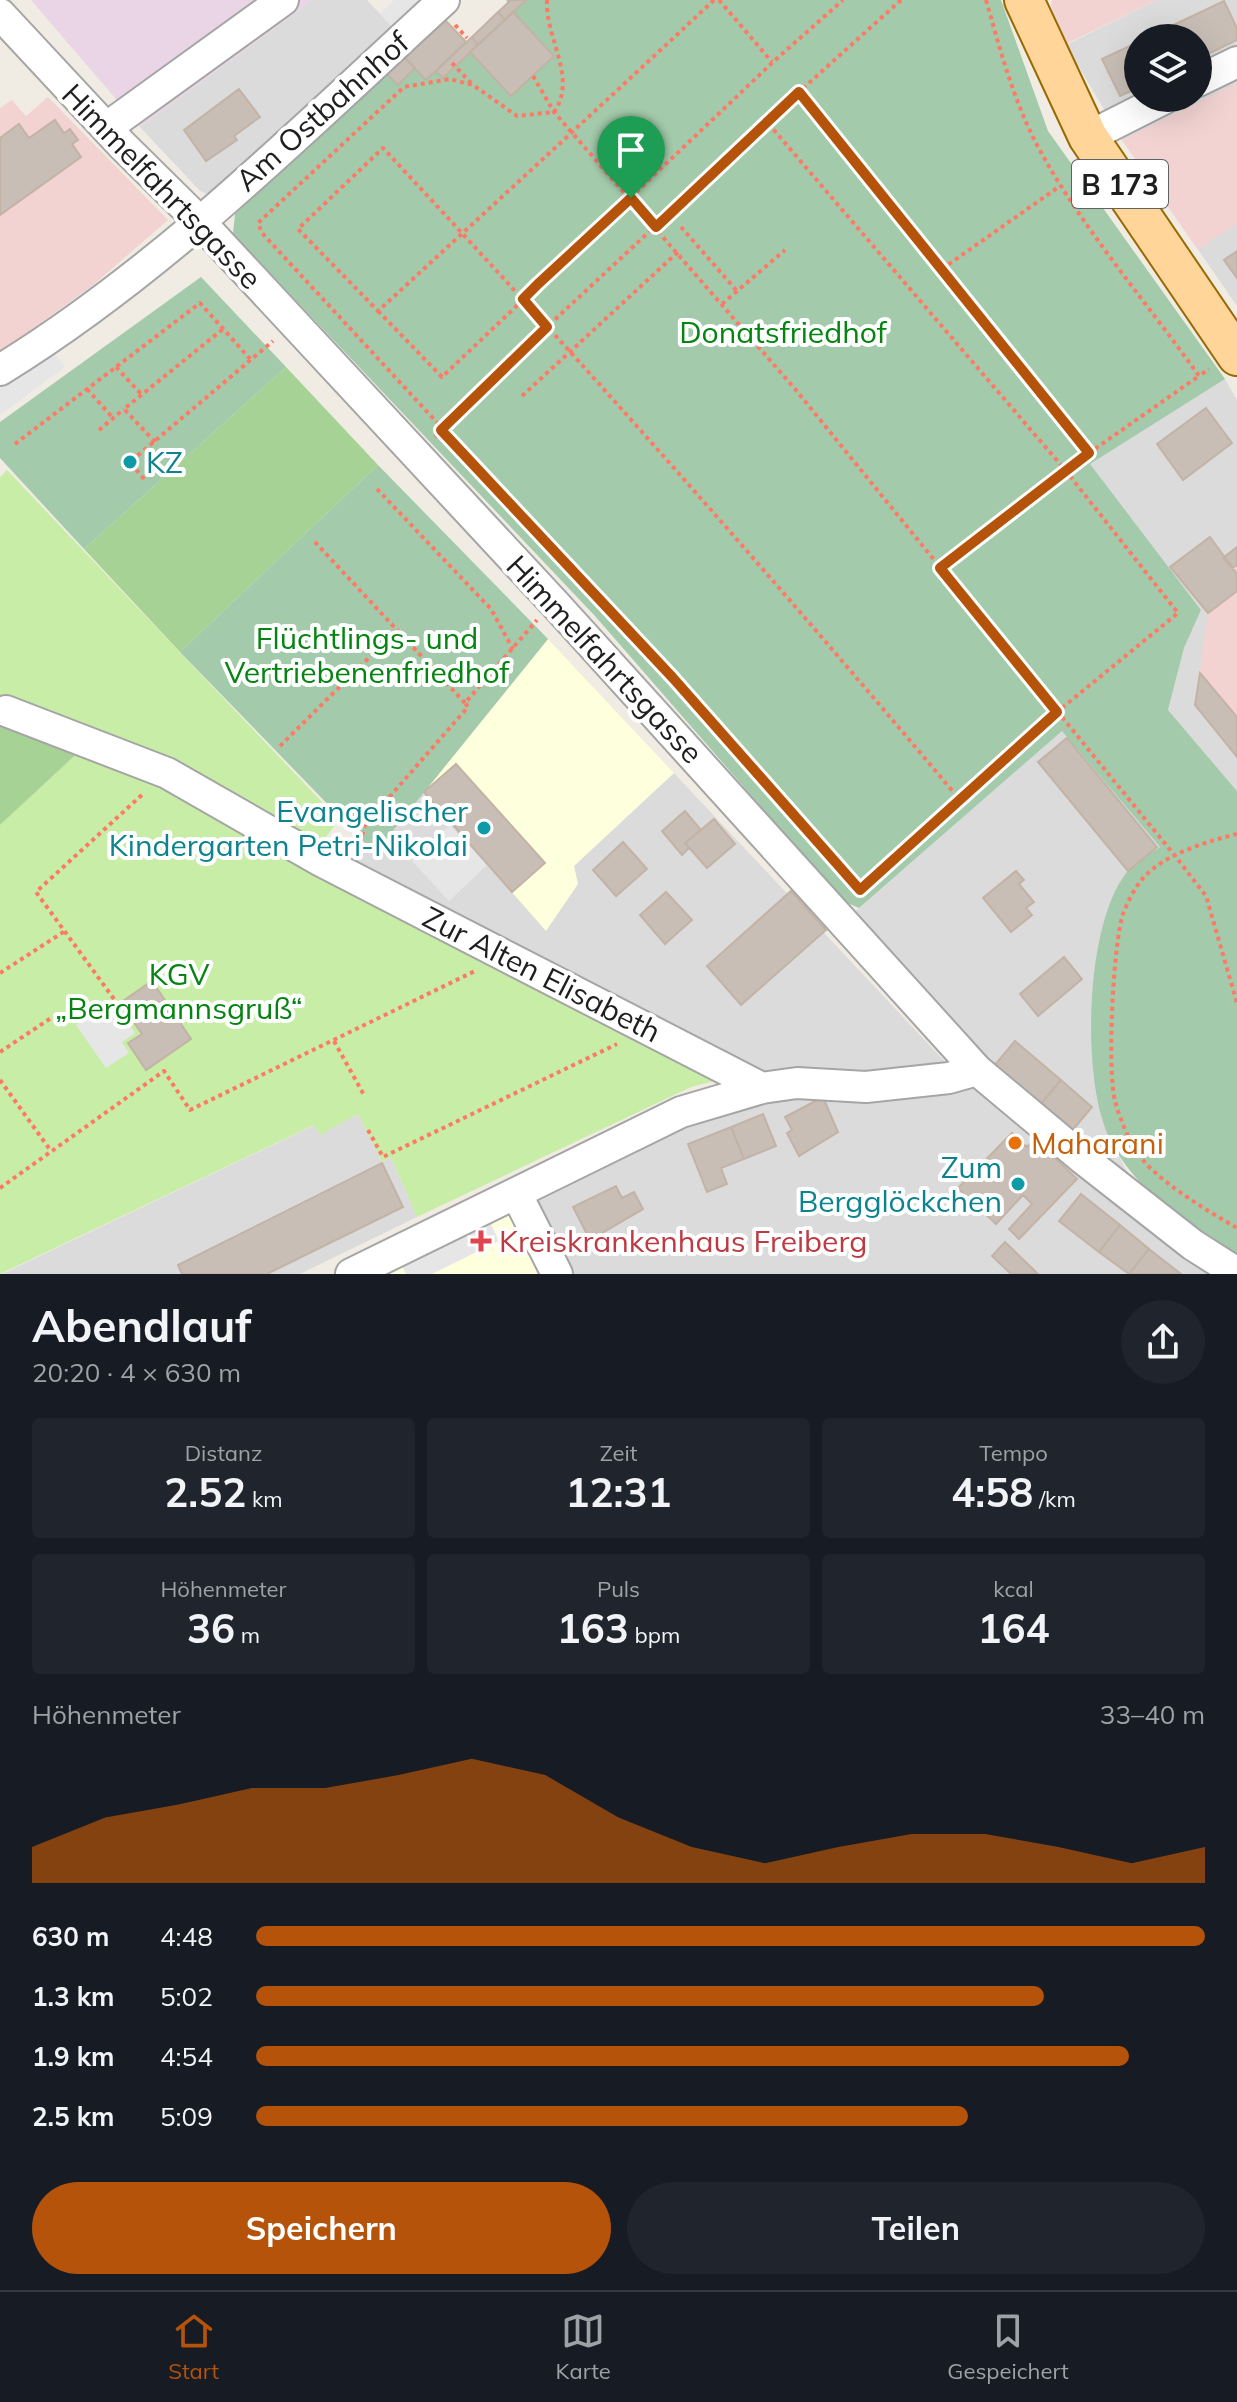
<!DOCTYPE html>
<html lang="de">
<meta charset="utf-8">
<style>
body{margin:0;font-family:Mulish,sans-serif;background:#20242c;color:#f1f3f6;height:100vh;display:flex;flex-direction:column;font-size:30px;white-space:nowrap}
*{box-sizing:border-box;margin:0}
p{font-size:26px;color:#9ea1a6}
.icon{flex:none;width:44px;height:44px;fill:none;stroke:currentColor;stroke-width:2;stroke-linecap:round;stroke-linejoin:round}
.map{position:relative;height:1274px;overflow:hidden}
.details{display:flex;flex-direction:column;background:#171b24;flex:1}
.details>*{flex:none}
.tools{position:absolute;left:1124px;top:24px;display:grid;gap:16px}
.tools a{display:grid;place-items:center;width:88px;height:88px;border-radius:50%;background:#171b24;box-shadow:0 8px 32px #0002;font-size:40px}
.pin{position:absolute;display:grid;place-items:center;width:68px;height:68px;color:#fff;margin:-82px -34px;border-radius:50% 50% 50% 0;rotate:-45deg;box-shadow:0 0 8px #0007}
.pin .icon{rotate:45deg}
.round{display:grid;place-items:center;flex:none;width:84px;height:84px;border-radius:42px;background:#20242c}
.overview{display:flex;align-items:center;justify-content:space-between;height:136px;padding:0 32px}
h1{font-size:44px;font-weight:700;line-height:60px}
.figures{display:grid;grid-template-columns:repeat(3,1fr);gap:12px;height:136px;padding:8px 32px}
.figures div{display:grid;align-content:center;border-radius:8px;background:#20242c;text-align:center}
.figures b{font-size:40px;font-weight:700}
.figures small{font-size:22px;font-weight:400}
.figures p{font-size:22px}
.chart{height:224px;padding:16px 32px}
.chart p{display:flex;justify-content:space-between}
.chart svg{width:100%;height:144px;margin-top:8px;fill:#b45309;opacity:.7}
.button{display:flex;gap:16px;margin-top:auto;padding:16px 32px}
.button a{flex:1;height:92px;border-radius:48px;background:#b45309;color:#fff;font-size:32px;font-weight:700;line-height:92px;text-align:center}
.button a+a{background:#20242c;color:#f1f3f6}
ul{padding:0 32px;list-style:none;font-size:26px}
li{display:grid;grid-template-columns:128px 96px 1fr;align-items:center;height:60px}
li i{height:20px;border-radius:10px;background:#b45309}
.tabs{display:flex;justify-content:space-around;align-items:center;height:112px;border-top:2px solid #363941;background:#171b24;font-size:22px;color:#9ea1a6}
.tabs a{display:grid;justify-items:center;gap:4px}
.tabs .selected{color:#b45309}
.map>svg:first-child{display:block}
.residential{fill:#dcdbdb;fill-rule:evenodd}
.commercial{fill:#f2d3d1}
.industrial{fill:#e9d5e5}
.education{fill:#feffdd}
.grass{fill:#c7eda6}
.forest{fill:#a6d295}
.cemetery{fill:#a3caaa}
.parking{fill:#e6e6e6}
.building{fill:#c8beb6;stroke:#c2b3a5;stroke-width:2}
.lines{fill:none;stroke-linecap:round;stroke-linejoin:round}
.minor-casing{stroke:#a5a5a5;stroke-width:34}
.major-casing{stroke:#986900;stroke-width:42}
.path{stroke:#ff7965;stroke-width:4;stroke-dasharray:4 4;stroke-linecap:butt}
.minor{stroke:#fff;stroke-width:30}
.major{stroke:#ffd599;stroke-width:38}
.route-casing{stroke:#fff;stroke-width:16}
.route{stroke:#b45309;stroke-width:10}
.culture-dot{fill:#0f9aa8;stroke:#fff;stroke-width:3}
.food-dot{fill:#e8710a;stroke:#fff;stroke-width:3}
.health-dot{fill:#e0444e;stroke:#fff;stroke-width:3}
.labels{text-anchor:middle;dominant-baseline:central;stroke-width:8;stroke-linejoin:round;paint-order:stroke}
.shield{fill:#fff;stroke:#626262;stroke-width:2}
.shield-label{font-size:28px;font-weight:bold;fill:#1e1e1e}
.street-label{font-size:30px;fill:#1e1e1e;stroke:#fff}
.park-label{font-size:30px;fill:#058412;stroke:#fff}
.culture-label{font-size:30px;fill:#0d838f;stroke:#fff;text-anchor:end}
.food-label{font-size:30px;fill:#c56008;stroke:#fff;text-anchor:start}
.health-label{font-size:30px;fill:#be3a42;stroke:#fff;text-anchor:start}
</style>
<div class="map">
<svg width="1237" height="1274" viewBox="0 0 1237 1274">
<rect width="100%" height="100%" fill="#f0ece3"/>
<!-- residential -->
<path class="residential" d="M313,0H367L396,31L210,195L200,191L140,127Z
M1156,0H1237V306L1122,140L1066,45ZM1138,38H1198V98H1138Z
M1225,379L1237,400V791L1168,710L1184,648L1201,610L1089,464Z
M548,639L950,1067L762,1088L352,876L361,839L375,852Z
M1062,731L1161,847L1127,872L1109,1137L1154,1224L1226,1274H561L527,1192L696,1113L769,1092L969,1079L843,922Z
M358,1114L382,1162L391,1157L417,1217L300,1274H2L315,1125L320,1134Z"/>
<!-- commercial -->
<path class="commercial" d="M1052,0H1156L1066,44L1051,6Z
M1237,83V223L1198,250L1122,140Z
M48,97L168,220L92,286L0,352V108L12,100L26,116Z
M1237,547V757L1195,705L1208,613L1185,586Z"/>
<!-- industrial -->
<path class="industrial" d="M31,0H313L140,127Z"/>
<!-- education -->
<path class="education" d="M548,639L674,773L574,866L578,884L546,931L424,792Z
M506,1208L538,1274H373Z"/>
<!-- grass -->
<path class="grass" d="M7,470L339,820L315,851L0,696V477Z
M84,747L115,759L726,1078L691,1087L417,1217L391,1157L382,1162L358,1114L320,1135L314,1125L0,1274V825Z"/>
<!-- forest -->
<path class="forest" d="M286,367L378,465L180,652L84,549Z
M0,717L84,747L0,825Z"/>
<!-- cemetery -->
<path class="cemetery" d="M506,0H1001L1048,131L1225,379L1090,464L1201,610L1184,648L1168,710L1237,791V1254C1187,1221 1135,1193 1109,1137C1081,1079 1085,923 1127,872C1135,862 1150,854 1160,847L1062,731L859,908L843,901L595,616L233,234L235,214L445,20L466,42L508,3Z
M201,277L286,367L84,549L0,458V422Z
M378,465L548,639L375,853L180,652Z"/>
<!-- parking -->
<path class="parking" d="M394,0H444L403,38L380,14Z
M44,341L65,367L0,415V370Z
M450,825L487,865L449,901L412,861Z
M112,999L135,1033L122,1042L129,1053L106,1068L76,1025Z
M484,1209L499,1241L432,1274H406L395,1252Z"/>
<!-- building -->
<path class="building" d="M511,0H526L505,20L498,12Z
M1224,1L1237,28V40L1198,59V38H1146Z
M498,12L505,20L478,45L472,37Z
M513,12L554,56L511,96L470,52Z
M445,20L466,42L426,80L405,58Z
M472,37L478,45L443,78L436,71Z
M1138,42V88L1120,96L1102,59Z
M405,58L415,68L398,85L387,74Z
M239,89L260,117L234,136L237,140L206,161L184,130Z
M55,120L64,133L70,129L78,140L72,144L81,157L0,215V138L19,124L29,138Z
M1237,251V278L1224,260Z
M1206,408L1232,443L1183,480L1157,444Z
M1210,537L1237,574V591L1208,613L1170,567Z
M1237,547V565L1232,568L1223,558Z
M1200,673L1237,717V757L1195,705Z
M1067,738L1157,847L1128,871L1038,762Z
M456,764L545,863L512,892L424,792Z
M685,811L701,830L685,843L689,848L682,855L662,831Z
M714,819L735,844L707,868L685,843Z
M623,842L647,869L616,896L593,870Z
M1016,871L1024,880L1019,884L1034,902L1026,908L1032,915L1011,932L983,898Z
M791,891L826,930L741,1005L707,966Z
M666,892L692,920L665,944L640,915Z
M1064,957L1082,979L1038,1016L1020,994Z
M152,981L191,1039L146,1070L128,1043L142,1034L120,1003Z
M1015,1041L1061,1080L1040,1105L993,1067Z
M1061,1080L1092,1107L1071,1132L1040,1105Z
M823,1097L838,1132L799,1156L787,1133L792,1130L785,1117Z
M763,1114L776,1146L744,1159L731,1127Z
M731,1127L744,1159L721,1168L727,1184L707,1192L688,1144Z
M1012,1133L1027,1147L1035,1139L1077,1179L1019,1239L1009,1229L1032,1204L1023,1195L996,1224L958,1188Z
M382,1163L403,1207L267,1274H182L178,1265Z
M616,1186L622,1198L634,1192L643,1209L590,1240L573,1207Z
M1081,1194L1120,1225L1099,1252L1059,1221Z
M1120,1225L1149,1249L1129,1274L1099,1252Z
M1005,1242L1038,1274H1011L992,1256Z
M1149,1249L1181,1274H1129Z"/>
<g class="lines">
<defs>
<path id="minor" d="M0,14L122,145L200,222L556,605L977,1070L1082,1158L1193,1245L1237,1273
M1198,81L1237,62
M106,128L283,0
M1088,137L1165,98
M0,370C164,269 303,129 444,0
M6,711L167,773L321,861L762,1088
M516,1193L557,1274
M351,1274L681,1112L762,1088L797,1083L866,1087L949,1078L977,1070"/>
<path id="major" d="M1024,0L1088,137L1237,356"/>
</defs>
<!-- minor casing -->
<use href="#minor" class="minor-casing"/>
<!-- major casing -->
<use href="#major" class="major-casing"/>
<!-- path -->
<path class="path" d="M547,0C545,38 578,78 554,112L517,116L473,85L450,79L404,87L258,223L262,233L673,678L860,890L1057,712L1178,613L1066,471L767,122
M714,0C603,104 490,208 378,311L298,229L383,148C581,360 773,577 960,800
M719,0L772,62
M901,0L799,92L1089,453L1199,376
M986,0C1000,49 1013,99 1037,145C1081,227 1145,300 1199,376L1209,369
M455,25L467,38
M452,63L471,83
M533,76L554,112L795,389L1176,857L1206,896L1237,1003
M681,227L737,291
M942,269L1060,186
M722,304L785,250
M378,311L442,377L773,62L843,0
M116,367L142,395
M87,389L113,418
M522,396L678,252
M99,430L124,409
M435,437L547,327L799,92
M155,442L124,409L223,329
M15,444L200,303L251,360
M144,479L130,462L273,341
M377,489L491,609L513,649
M315,542L465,703
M940,568L1089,453
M280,746L398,629
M1237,834C1208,841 1165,854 1144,877C1135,887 1128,901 1123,914C1113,944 1107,1070 1115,1101C1119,1116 1126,1133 1133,1146C1149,1177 1208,1211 1237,1228
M358,851L365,825L468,707L465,703L537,620
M0,973L65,931
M114,999L36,892L144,793
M334,1041L364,1095
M0,1052L51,1018L87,1014
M0,1080L51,1151
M368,1130L383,1157L617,1044
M0,1188L164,1071L190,1110L475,971"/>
<!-- minor -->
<use href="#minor" class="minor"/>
<!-- major -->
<use href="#major" class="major"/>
</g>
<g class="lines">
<defs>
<path id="route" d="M799,92L1089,453L940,568L1057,712L860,890L673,678L441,430L547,327L523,299L538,284L631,198L656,227Z"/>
</defs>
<!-- route casing -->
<use href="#route" class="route-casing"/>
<!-- route -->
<use href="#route" class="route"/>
</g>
<!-- markers -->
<g class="culture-dot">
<circle cx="130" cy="462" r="8"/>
<circle cx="484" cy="828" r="8"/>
<circle cx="1018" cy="1184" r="8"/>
</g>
<circle class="food-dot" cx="1015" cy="1143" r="8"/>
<path class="health-dot" d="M477 1229h8v8h8v8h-8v8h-8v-8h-8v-8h8z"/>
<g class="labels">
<!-- shield labels -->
<rect class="shield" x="1072" y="160" width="96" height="48" rx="6"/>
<g class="shield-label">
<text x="1120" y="184">B 173</text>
</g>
<!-- street labels -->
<g class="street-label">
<text transform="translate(322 111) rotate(-42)">Am Ostbahnhof</text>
<text transform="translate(162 186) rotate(46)">Himmelfahrtsgasse</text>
<text transform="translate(605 659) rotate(47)">Himmelfahrtsgasse</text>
<text transform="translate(542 974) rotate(27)">Zur Alten Elisabeth</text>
</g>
<!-- park labels -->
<g class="park-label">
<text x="783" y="332">Donatsfriedhof</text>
<text x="367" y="638">Flüchtlings- und<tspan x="367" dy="34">Vertriebenenfriedhof</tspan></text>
<text x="179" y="974">KGV<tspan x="179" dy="34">„Bergmannsgruß“</tspan></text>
</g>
<!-- culture labels -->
<g class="culture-label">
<text x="146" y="462" text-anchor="start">KZ</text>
<text x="468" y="811">Evangelischer<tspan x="468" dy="34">Kindergarten Petri-Nikolai</tspan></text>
<text x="1002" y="1167">Zum<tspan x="1002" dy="34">Bergglöckchen</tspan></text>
</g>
<!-- food labels -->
<g class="food-label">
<text x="1031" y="1143">Maharani</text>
</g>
<!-- health labels -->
<g class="health-label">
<text x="499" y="1241">Kreiskrankenhaus Freiberg</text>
</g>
</g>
</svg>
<div class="tools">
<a><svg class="icon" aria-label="layers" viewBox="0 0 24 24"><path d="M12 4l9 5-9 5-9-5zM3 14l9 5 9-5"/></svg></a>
</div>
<div class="pin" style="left:631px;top:198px;background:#1e9e55"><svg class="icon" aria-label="arrive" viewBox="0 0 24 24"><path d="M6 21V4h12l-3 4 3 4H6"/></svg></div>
</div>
<section class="details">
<div class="overview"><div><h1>Abendlauf</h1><p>20:20 · 4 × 630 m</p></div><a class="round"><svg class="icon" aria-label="share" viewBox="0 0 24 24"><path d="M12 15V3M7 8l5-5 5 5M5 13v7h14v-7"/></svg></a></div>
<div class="figures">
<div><p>Distanz</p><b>2.52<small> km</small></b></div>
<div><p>Zeit</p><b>12:31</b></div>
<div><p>Tempo</p><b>4:58<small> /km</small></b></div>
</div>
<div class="figures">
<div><p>Höhenmeter</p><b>36<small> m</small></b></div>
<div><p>Puls</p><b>163<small> bpm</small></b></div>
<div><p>kcal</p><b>164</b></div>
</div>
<div class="chart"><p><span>Höhenmeter</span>33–40 m</p>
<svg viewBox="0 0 160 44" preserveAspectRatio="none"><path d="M0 44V33L10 24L20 20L30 15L40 15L50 11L60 6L70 11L80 24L90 33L100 38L110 33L120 29L130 29L140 33L150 38L160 33V44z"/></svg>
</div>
<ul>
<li><b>630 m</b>4:48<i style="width:100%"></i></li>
<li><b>1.3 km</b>5:02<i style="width:83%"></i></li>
<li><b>1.9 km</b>4:54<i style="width:92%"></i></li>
<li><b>2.5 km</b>5:09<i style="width:75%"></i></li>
</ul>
<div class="button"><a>Speichern</a><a>Teilen</a></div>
</section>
<nav class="tabs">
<a class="selected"><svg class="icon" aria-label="home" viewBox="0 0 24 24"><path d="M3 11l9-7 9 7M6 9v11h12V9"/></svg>Start</a>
<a><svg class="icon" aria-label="map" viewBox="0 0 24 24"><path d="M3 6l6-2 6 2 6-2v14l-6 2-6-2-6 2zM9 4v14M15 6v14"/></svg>Karte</a>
<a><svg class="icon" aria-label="saved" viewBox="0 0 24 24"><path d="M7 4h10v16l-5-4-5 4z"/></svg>Gespeichert</a>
</nav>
